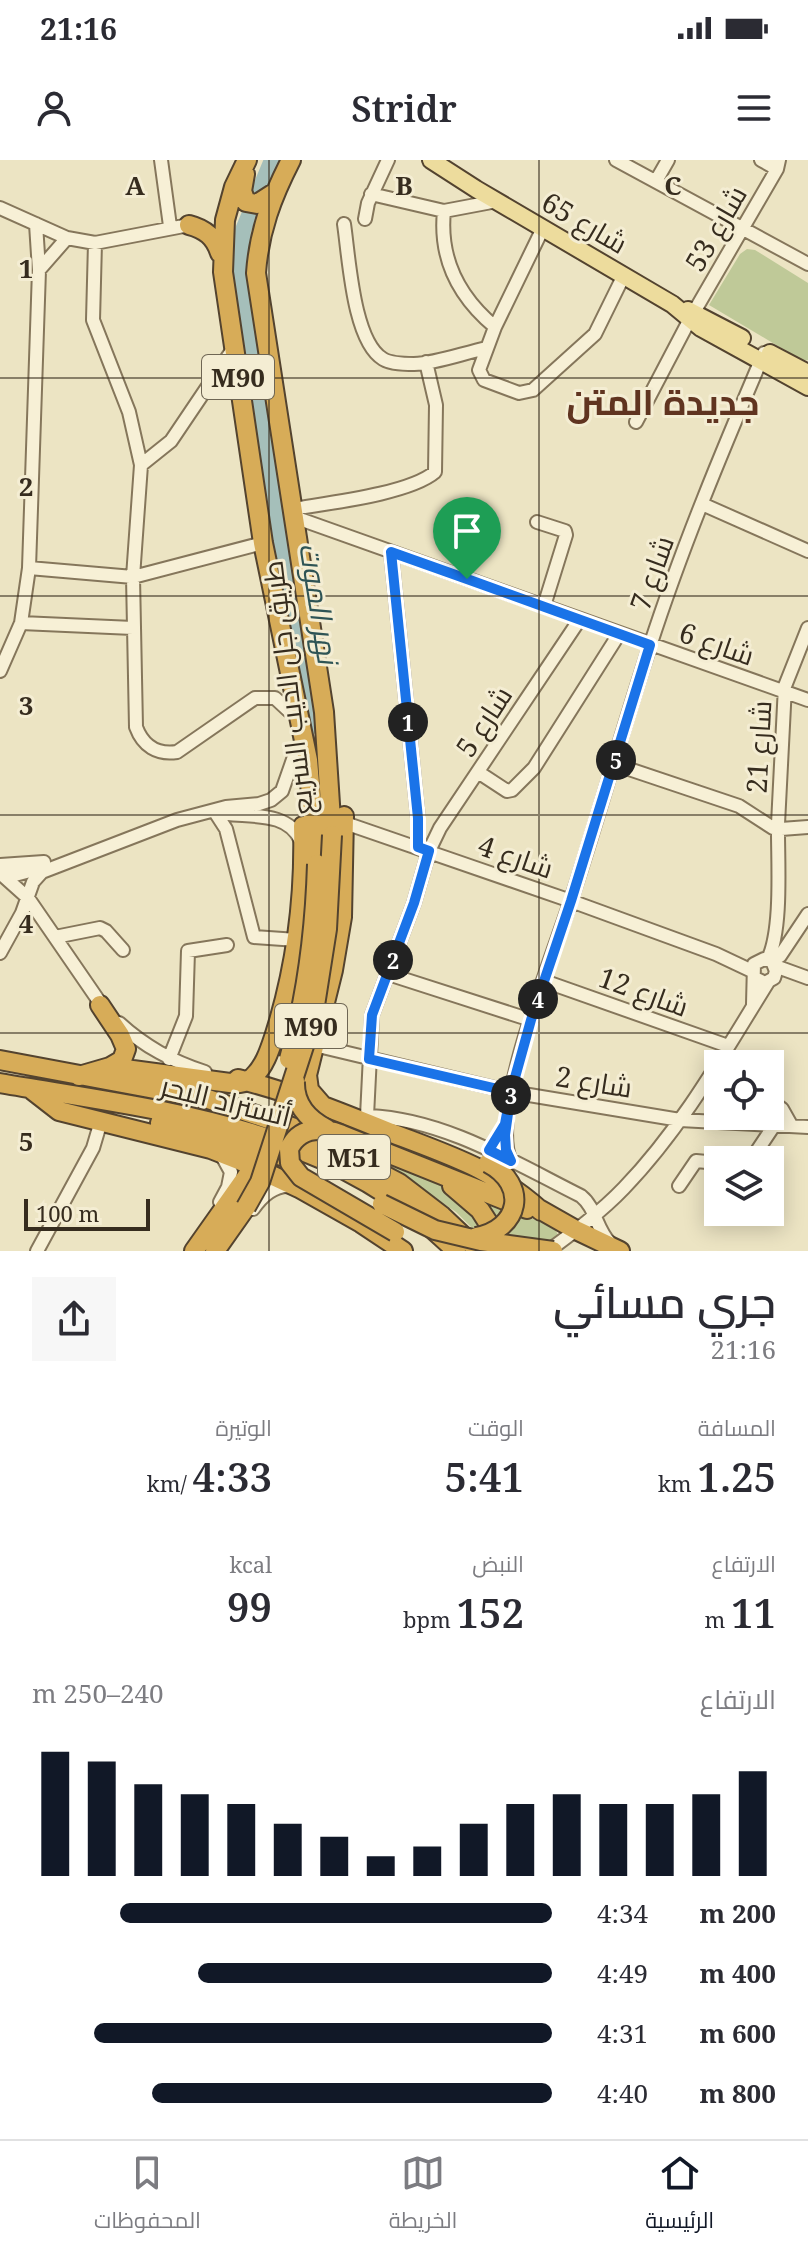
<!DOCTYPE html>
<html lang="ar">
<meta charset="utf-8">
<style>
body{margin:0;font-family:"Noto Serif",Cairo,serif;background:#f7f7f7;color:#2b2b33;direction:rtl;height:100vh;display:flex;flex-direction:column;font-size:30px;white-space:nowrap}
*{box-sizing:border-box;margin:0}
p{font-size:26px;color:#7c7c81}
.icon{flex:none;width:44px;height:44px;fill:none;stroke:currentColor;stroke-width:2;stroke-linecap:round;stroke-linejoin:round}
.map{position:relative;height:1091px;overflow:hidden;direction:ltr}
.panel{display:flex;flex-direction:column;background:#fff;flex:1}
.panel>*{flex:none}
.fabs{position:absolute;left:704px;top:890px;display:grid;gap:16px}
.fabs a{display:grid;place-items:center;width:80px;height:80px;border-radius:0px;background:#fff;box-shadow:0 4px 20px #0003;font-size:40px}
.scale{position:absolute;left:24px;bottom:20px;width:126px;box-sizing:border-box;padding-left:8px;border:4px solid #362c1e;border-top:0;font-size:22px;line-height:28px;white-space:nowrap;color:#362c1e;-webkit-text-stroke:6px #f4edd3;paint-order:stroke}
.pin{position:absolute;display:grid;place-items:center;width:68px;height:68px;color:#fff;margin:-82px -34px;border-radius:50% 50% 50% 0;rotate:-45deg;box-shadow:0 0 8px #0007}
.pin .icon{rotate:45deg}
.km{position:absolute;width:40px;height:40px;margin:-20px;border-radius:50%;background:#222;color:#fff;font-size:22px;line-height:40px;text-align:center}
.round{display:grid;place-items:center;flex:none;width:84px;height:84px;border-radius:0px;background:#f7f7f7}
.head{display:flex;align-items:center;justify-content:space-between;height:136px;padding:0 32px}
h1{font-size:44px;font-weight:600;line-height:60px}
.stats{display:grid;grid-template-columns:repeat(3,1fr);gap:12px;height:136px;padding:8px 32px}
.stats div{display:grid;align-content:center}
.stats b{font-size:40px;font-weight:600}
.stats small{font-size:22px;font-weight:400}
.stats p{font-size:22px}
.chart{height:224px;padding:16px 32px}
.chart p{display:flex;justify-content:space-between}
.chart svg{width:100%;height:144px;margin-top:8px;stroke:#111827;stroke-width:6}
ul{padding:0 32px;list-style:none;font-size:26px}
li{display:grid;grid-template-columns:128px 96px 1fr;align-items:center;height:60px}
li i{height:20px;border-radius:10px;background:#111827}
.status{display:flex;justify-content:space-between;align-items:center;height:56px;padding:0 40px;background:#fff;direction:ltr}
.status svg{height:22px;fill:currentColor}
header{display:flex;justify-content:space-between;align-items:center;height:104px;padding:0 32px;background:#fff;font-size:36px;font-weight:600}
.tabs{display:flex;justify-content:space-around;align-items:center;height:112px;border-top:2px solid #e1e1e2;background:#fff;font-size:22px;color:#7c7c81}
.tabs a{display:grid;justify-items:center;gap:4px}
.tabs .current{color:#111827}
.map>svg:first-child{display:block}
.green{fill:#bfc998}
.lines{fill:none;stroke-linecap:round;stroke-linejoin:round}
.river{stroke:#a5bfba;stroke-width:16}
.minor-casing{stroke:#85765b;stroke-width:16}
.major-casing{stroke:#53432f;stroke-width:20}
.highway-casing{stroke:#53432f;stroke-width:22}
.minor{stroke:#f7f0d6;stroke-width:12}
.major{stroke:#eddc9d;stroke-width:16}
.highway{stroke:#d7ac58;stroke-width:18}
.highway-bridge-casing{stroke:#53432f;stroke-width:22;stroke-linecap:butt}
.highway-bridge{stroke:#d7ac58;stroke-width:18}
.route-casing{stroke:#fff;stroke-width:16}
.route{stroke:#1a73e8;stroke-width:10}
.grid{fill:none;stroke:#362c1e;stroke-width:2;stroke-opacity:0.55}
.labels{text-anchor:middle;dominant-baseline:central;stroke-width:6;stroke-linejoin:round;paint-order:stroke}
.shield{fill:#f4edd3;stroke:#6f6654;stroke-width:2}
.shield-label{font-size:26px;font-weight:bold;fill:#362c1e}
.street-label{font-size:28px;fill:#362c1e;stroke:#f4edd3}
.water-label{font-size:30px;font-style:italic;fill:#2e5455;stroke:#f4edd3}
.district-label{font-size:36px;font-weight:bold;fill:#603420;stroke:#f4edd3}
.grid-label{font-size:26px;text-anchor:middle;font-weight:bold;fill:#362c1e;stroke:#f4edd3;stroke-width:6;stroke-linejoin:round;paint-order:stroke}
</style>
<div class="status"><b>21:16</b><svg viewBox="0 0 49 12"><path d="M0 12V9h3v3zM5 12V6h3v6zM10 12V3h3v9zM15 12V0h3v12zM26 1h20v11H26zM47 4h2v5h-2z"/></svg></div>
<header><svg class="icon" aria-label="menu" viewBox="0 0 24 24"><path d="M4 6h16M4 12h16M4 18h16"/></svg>Stridr<svg class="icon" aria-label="person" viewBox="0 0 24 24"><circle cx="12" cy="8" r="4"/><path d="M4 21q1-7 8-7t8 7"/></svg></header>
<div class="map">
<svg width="808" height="1091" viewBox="0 0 808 1091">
<rect width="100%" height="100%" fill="#ece4c3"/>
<!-- green -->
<path class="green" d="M747,89L755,90L808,123V200L803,201L709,145L740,94Z
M390,1007C432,1009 457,1037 487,1064L478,1074L456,1052Z
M464,1030L545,1064L556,1071L559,1077L542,1091H510Z"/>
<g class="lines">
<!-- river -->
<path class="river" d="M272,0L243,70L240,112L310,567"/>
<defs>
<path id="minor" d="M161,0L170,66
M616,0L808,104
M761,0L777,9
M656,21L668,0
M371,34L444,51L497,41
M0,48L67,78L95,83L189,65
M444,51C439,99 459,137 495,167
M365,59L368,43L388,0
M344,64C349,97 353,181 383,199C391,204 405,204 414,204C438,203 463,193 487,188
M543,68L495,167L479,210L484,220L519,233L533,230L595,174L624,115
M95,83L93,160L129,252L141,305L133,417L136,567C143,586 157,595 177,592L255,538H275L289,551
M39,110L67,78
M636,262L690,159L777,9L779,0
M141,305L171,281L233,189
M702,344L808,391
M293,349C328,343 409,334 435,312L436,245L426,202
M294,357L808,540
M537,362L565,371L566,375L544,446
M391,392L418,658V687
M29,408L133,417L263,383
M21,463L133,468
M0,511L21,463L29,408L39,110L36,64
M614,604L739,646L773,668
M478,612L507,631L512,630L534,608L619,474
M215,652L226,669L254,777L297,780
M215,652C243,659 287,648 301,681
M345,663L571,741L716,794L752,811
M778,664L785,526L808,468
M781,669L808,667
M0,705L44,702
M0,713L28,738L105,850
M1,714L15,715L45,707
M55,777L100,768L106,771L123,790
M0,793L22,753L33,722L42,712L177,660L226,647L259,644L271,640L282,631L297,588
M768,799C782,770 778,706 778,672
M772,801L780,796L808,754
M775,806L808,818
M388,814L531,860
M544,821L728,886
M753,844L754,804L764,799L772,801L776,811L774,818L765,823L755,818
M119,863C145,887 172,901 205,912
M314,885L511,932L680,960L808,967
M169,899L186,856L188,791L227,785
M770,940L782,949L791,965
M367,956L372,855L414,743L429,691L440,668L580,459
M369,956C444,959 515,1003 581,1036C596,1048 596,1069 610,1083
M751,1000L775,964
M511,1001C488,955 554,793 571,740C599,656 622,570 650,486C682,387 723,289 764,193
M679,1026L696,1001L718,1003
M220,1042L228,1027L231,1012L221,994
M253,1049C262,1036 274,1025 290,1026
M37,1091L93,988L101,961
M548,1091C574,1072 601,1052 624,1028C682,968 724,893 768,822"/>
<path id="major" d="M431,0L476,29L672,144L701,168L808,227
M688,150L742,178
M770,193L808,213"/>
<path id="highway" d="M247,0L234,27L225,60L223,112L263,383L308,600L317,704
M291,0C272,37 259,71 256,113L324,552L332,675
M245,14L242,31L246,42L257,44L274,33
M189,65C205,69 215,77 220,93
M100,845L120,875L126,889L122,900L110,907
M0,900L208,939L292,967L399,1023L442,1056L479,1091
M79,916L110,907L230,923C238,924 246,923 253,917C265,906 270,889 275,874C296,807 305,736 303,666
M238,919C290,932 340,952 389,972C446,994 495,1009 541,1051
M0,923C163,951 334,966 456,1091
M32,930L59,951L211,989L239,1000L299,1028L361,1063L403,1091
M322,945L309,930L307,915L333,810L342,757L344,656
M160,963L282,996
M340,974L527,1049
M452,1026L480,1050L500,1081
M532,1045L576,1070L620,1091
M194,1091L252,1009
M215,1091L246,1047"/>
</defs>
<!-- minor casing -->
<use href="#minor" class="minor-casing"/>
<!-- major casing -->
<use href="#major" class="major-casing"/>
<!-- highway casing -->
<use href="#highway" class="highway-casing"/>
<!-- minor -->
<use href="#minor" class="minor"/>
<!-- major -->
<use href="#major" class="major"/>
<!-- highway -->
<use href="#highway" class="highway"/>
<defs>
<path id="highway-bridge" d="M289,899C307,835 315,770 317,704
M295,921C294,944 307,959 327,969
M340,974C320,967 299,967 289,989L290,1003L301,1017L395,1072
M382,1044L435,1070L481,1081L553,1091
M246,1047L260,1022L313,858L327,769L332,675
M476,1077C520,1069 529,1025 488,1003"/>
</defs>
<!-- highway-bridge casing -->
<use href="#highway-bridge" class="highway-bridge-casing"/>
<!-- highway-bridge -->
<use href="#highway-bridge" class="highway-bridge"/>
</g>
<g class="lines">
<defs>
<path id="route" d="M467,419L391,392L418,658V687L429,691L414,743L372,855L369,899L511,932L505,964L489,990L511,1001L506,990L505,975L511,932L531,860L571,741L650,485L467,419"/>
</defs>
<!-- route casing -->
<use href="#route" class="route-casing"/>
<!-- route -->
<use href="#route" class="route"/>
</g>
<!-- grid -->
<path class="grid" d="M269,0V1091M539,0V1091M0,218H808M0,436H808M0,655H808M0,873H808"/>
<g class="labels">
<!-- shield labels -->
<g class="shield">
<rect x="202" y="195" width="72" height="44" rx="6"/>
<rect x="275" y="844" width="72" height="44" rx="6"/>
<rect x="318" y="975" width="72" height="44" rx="6"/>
</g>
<g class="shield-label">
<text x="238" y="217">M90</text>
<text x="311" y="866">M90</text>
<text x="354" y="997">M51</text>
</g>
<!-- street labels -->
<g class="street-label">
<text transform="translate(585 62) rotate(30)">شارع 65</text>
<text transform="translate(715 68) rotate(-60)">شارع 53</text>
<text transform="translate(651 413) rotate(-70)">شارع 7</text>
<text transform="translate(717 483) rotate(19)">شارع 6</text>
<text transform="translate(287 528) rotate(-97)">طريق جل الديب السريع</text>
<text transform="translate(483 561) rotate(-57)">شارع 5</text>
<text transform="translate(758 587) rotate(-87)">شارع 21</text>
<text transform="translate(516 696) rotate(19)">شارع 4</text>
<text transform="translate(644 831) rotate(20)">شارع 12</text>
<text transform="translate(594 921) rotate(9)">شارع 2</text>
<text transform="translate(226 940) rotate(14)">أتستراد البحر</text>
</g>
<!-- water labels -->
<g class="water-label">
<text transform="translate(320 443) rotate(81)">نهر الموت</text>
</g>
<!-- district labels -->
<g class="district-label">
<text x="663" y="241">جديدة المتن</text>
</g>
</g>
<g class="grid-label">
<text x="135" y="35">A</text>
<text x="404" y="35">B</text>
<text x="673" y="35">C</text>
<text x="26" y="118">1</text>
<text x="26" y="336">2</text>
<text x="26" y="555">3</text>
<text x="26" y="773">4</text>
<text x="26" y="991">5</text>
</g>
</svg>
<div class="fabs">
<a><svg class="icon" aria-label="locate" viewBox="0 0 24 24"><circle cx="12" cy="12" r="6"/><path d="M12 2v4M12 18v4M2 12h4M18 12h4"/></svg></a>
<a><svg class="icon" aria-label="layers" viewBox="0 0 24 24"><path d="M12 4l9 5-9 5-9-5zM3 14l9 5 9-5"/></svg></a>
</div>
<div class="scale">100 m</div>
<div class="pin" style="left:467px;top:419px;background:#1e9e55"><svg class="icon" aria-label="arrive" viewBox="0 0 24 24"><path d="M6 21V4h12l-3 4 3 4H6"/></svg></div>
<b class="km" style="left:408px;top:562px">1</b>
<b class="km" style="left:393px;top:800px">2</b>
<b class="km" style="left:511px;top:935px">3</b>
<b class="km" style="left:538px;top:839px">4</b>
<b class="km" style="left:616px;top:600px">5</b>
</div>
<section class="panel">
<div class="head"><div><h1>جري مسائي</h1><p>21:16</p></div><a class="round"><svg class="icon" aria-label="share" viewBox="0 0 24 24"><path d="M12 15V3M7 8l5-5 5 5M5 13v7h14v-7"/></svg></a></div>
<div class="stats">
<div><p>المسافة</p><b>1.25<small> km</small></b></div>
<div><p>الوقت</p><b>5:41</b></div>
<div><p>الوتيرة</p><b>4:33<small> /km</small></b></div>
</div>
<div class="stats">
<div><p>الارتفاع</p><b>11<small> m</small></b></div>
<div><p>النبض</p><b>152<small> bpm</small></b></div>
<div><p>kcal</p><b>99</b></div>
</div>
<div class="chart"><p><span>الارتفاع</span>240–250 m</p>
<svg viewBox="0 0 160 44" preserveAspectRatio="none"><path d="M5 44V6M15 44V9M25 44V16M35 44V19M45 44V22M55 44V28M65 44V32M75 44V38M85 44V35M95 44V28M105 44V22M115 44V19M125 44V22M135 44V22M145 44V19M155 44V12"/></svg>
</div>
<ul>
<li><b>200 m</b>4:34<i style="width:83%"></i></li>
<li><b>400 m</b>4:49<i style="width:68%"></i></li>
<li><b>600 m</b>4:31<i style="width:88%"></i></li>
<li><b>800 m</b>4:40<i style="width:77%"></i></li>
</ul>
</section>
<nav class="tabs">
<a class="current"><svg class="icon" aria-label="home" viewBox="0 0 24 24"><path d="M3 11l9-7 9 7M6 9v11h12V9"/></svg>الرئيسية</a>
<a><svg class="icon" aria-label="map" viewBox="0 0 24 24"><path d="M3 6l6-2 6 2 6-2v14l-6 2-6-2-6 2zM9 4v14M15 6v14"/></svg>الخريطة</a>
<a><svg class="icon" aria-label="saved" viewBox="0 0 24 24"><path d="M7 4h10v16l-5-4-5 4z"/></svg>المحفوظات</a>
</nav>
